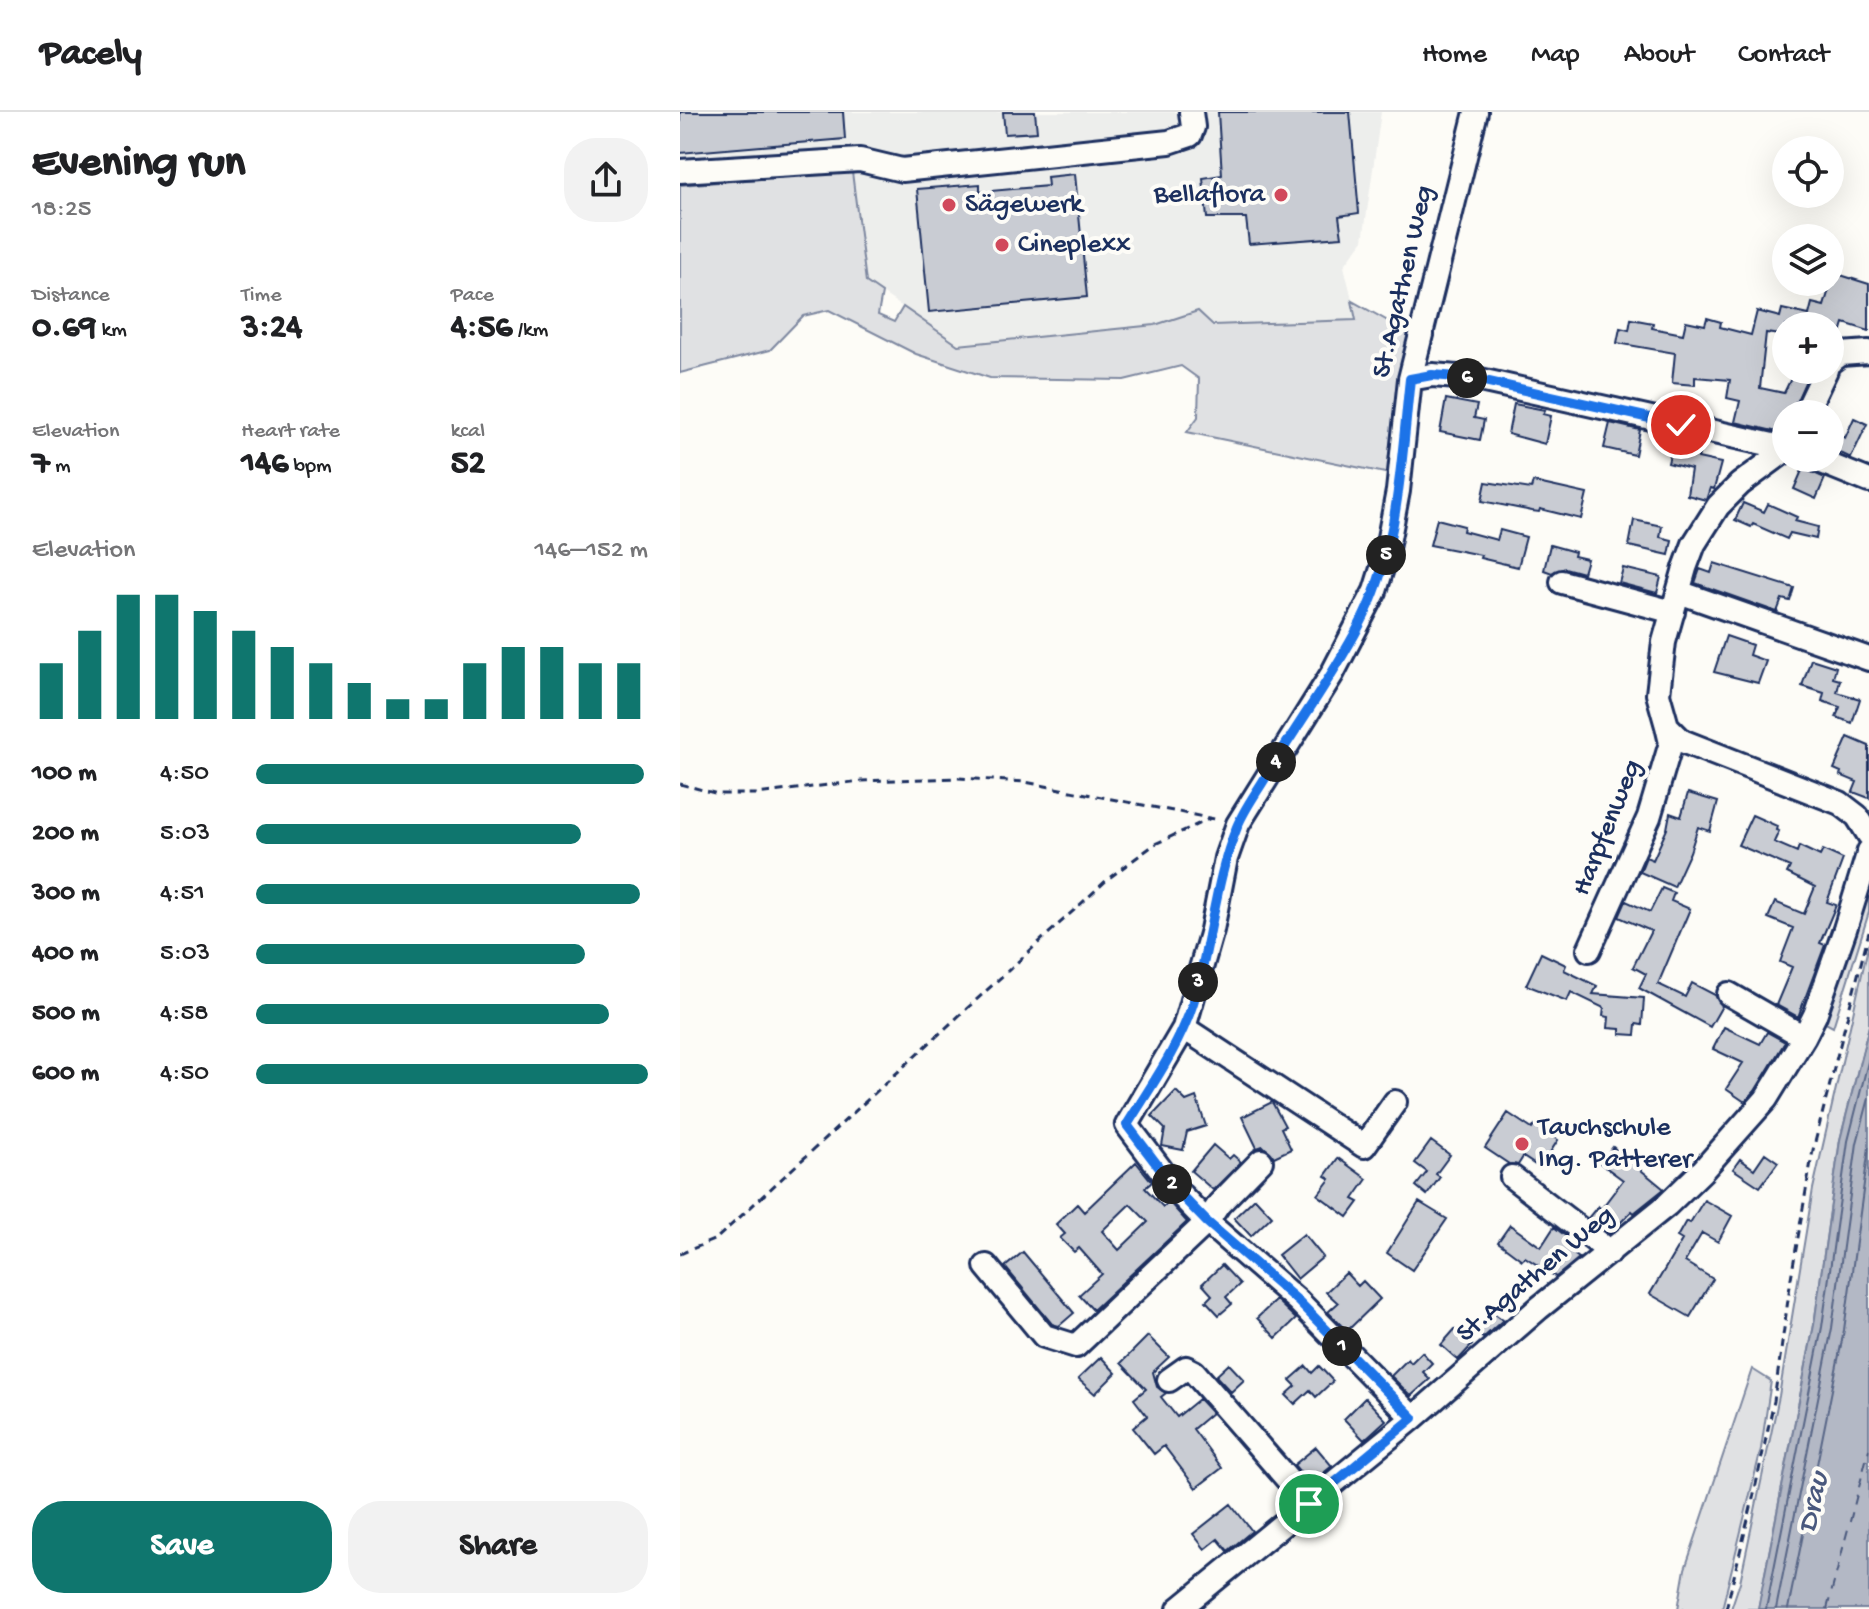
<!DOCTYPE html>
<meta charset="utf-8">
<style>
body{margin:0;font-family:"Gochi Hand",sans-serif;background:#f2f2f2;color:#202124;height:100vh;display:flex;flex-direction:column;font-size:30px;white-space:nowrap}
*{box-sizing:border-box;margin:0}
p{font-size:26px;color:#757577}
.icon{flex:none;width:44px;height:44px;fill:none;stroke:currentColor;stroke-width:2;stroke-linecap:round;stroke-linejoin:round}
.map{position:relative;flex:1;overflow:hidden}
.sheet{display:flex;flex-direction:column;background:#fff;width:680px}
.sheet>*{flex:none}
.controls{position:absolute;left:1092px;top:24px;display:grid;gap:16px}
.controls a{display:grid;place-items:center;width:72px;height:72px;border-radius:50%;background:#fff;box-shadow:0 8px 32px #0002;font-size:40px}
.pin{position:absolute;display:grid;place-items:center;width:68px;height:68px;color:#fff;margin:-34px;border:4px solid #fff;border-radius:50%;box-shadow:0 2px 8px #0007}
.km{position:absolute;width:40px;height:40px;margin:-20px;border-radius:50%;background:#222;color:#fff;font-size:22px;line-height:40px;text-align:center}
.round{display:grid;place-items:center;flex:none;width:84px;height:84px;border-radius:32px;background:#f2f2f2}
.overview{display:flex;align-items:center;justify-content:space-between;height:136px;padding:0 32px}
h1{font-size:44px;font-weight:800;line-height:60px}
.stats{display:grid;grid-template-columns:repeat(3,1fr);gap:12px;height:136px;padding:8px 32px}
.stats div{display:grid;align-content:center}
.stats b{font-size:34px;font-weight:800}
.stats small{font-size:22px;font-weight:400}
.stats p{font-size:22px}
.chart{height:224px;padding:16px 32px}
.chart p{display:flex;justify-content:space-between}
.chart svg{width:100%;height:144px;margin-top:8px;stroke:#0f766e;stroke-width:6}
.cta{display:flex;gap:16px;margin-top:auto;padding:16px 32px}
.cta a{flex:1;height:92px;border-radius:32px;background:#0f766e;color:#fff;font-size:32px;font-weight:800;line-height:92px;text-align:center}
.cta a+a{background:#f2f2f2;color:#202124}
ul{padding:0 32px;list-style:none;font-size:26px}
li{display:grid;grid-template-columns:128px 96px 1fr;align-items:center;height:60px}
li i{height:20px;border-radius:10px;background:#0f766e}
header{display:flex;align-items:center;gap:48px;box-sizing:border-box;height:112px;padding:0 40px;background:#fff;border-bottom:2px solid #e0e0e0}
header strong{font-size:38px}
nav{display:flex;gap:44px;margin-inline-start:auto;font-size:28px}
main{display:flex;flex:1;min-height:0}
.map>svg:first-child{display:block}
.built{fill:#edeeec}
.green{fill:#e0e1e3;stroke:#7e88a0;stroke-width:2}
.water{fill:#b3b8c5;stroke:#76819c;stroke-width:2}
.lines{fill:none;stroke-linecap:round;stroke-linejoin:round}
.shore{stroke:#586687;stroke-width:2}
.ferry{stroke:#49587d;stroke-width:2;stroke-dasharray:10 8;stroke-linecap:butt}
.building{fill:#c9ccd3;stroke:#1b2f5e;stroke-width:2;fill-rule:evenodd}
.minor-casing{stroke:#1b2f5e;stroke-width:28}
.path{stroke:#1b2f5e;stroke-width:3;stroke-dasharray:8 6;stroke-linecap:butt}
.minor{stroke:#fdfcf7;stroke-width:22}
.route-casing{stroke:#fff;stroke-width:16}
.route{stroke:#1a73e8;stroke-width:10}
.poi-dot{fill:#d1495b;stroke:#fdfcf7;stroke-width:3}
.labels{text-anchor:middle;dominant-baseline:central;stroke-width:8;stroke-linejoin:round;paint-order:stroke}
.poi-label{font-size:28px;fill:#1b2f5e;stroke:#fdfcf7;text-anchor:start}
.street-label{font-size:28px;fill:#1b2f5e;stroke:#fdfcf7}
.water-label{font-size:30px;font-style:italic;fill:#49587d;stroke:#fdfcf7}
</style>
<header>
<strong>Pacely</strong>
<nav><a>Home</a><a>Map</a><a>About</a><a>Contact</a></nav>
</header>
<main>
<section class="sheet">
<div class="overview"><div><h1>Evening run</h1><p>18:25</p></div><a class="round"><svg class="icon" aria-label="share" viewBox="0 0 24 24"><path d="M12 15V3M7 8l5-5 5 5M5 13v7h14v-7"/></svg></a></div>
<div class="stats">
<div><p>Distance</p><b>0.69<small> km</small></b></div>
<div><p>Time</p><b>3:24</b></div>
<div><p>Pace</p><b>4:56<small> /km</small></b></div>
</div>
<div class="stats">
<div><p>Elevation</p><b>7<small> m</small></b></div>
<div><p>Heart rate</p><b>146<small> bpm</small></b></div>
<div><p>kcal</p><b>52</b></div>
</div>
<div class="chart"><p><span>Elevation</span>146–152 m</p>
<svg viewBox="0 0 160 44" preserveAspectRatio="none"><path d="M5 44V27M15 44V17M25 44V6M35 44V6M45 44V11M55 44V17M65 44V22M75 44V27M85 44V33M95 44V38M105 44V38M115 44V27M125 44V22M135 44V22M145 44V27M155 44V27"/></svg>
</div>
<ul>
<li><b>100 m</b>4:50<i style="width:99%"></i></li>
<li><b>200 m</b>5:03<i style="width:83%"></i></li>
<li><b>300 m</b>4:51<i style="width:98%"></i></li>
<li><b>400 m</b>5:03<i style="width:84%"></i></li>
<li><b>500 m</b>4:58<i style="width:90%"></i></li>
<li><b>600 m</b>4:50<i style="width:100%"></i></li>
</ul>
<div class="cta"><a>Save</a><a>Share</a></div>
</section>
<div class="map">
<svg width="1189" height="1497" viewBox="0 0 1189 1497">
<rect width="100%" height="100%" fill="#fdfcf7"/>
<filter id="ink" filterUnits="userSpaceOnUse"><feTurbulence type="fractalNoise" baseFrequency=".0125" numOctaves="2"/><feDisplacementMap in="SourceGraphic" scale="16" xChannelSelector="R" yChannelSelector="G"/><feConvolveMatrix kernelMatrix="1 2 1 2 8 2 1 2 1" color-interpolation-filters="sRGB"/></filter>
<g filter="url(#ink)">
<!-- built -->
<path class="built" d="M0,0H701L683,128L664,154L677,208L533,213L518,199L475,213L278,233L186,170L172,60L0,73Z"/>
<!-- green -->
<path class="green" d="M172,60L186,170L202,181L198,203L214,210L223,195L278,233L475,213L518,199L533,213L676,208L672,189L731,222L715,363L507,320L518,305L519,267L501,254L444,268L310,266L236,242L149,198L123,204L90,238L0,261V73Z
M1189,756V800L1153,915L1138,907Z
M1189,831V914L1160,1028L1134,1213L1078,1497H1051L1060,1470L1099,1284L1133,1077Z
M1072,1257L1091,1269L1081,1337L1042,1497H998L1005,1457Z"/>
<!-- water -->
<path class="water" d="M1189,914V1497H1078L1134,1213L1160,1028Z"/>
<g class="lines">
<!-- shore -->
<path class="shore" d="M1086,1497L1142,1215L1168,1029L1189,946
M1096,1497L1152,1216L1177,1031L1189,986
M1108,1497L1164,1218L1189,1035"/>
<!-- ferry -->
<path class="ferry" d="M1147,1497L1189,1337"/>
</g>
<!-- building -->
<path class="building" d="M0,0H163L165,27L0,41Z
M323,0H355L357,20L325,22Z
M538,0H670L679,101L659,104L662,125L569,132L566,106H527L523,66L542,63Z
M395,62L407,185L249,200L237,77L300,72V80L368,74L367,65Z
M1154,161L1189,172V219L1164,211L1159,228L1150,233V214H1106V224L1086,221L1080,276L1104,281L1114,260L1127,266L1111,302H1106V322L1055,310L1060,289L1047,286L1050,268L1015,265V273L992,271L995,241L937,231L940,216L949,218L951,207L973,211L972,216L1003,222L1006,209L1025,213L1027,206L1041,210L1040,215L1071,223L1077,199L1100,205L1102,197L1129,203L1132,191L1144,194Z
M766,287L797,293L794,306L804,308L800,328L760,320Z
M834,292L865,298L863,302L871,304L865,332L828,322Z
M1174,306L1187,312L1171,346L1150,336V319L1165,326Z
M930,311L960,318L955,343L924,336Z
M994,328L1021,335L1018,346L1041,351L1034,377L1030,376L1026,388L1007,383L1011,357L988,351Z
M1123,356L1145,366L1136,387L1114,377Z
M806,370L851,377L853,370L907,382L901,407L860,397L859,400L852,399L802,389Z
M1063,391L1084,400L1088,392L1117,405L1115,409L1138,415L1136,427L1110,421L1107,427L1073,412L1071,415L1055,408Z
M757,407L784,414L783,419L817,428L820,418L846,425L838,455L800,446L801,443L750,433Z
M954,408L982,414L980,425L992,428L989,443L949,434Z
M870,433L895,440L894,444L907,447L903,461L885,456L872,461L864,458Z
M1034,451L1114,476L1110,489L1102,487L1097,500L1015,471L1020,457L1031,461Z
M943,456L981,465L977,481L939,471Z
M1046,524L1072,533L1069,543L1086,549L1078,571L1034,560Z
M1131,547L1156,555L1153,566L1160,568L1157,580L1180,587L1172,611L1156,605L1160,595L1142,589L1144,581L1122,574Z
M1168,625L1189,634V686L1173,680L1177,670L1160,663L1161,660L1154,657Z
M1008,681L1038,690L1030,719L1018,715L1010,740L994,775L960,760L966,745L973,748L987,717L990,701L1001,705Z
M1072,703L1097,714L1096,718L1099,719L1094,730L1117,740L1119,734L1140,744L1143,738L1163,747L1147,790L1156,793L1140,831L1145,833L1118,905L1096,893L1112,855L1100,850L1113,816L1088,806L1095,790L1124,802L1135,775L1107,761L1110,755L1058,733Z
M982,776L994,781L991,789L1010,797L978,872L1005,885L1012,871L1035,883L1042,894L1030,915L959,876L966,862L953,855L971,819L939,805L946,789L970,800Z
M861,841L886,853L884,858L917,874L913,882L964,886L962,913L956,912L955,923L940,922V917L928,916L929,905L923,904L924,896L891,880L887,889L846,873Z
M1044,915L1080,932L1087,920L1105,930L1075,979L1065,990L1046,977L1063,951L1033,937Z
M496,979L506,989L516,985L526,1014L507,1020L503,1038L482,1034L485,1017L472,1004Z
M592,990L605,1014L601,1016L611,1037L594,1045L583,1034L577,1036L562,1005Z
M828,1001L852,1017L855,1013L878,1028L860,1056L843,1045L838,1053L829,1052L805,1036Z
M751,1029L770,1043L756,1062L760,1065L747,1083L736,1074L747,1060L735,1051Z
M533,1033L549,1047L553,1043L561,1050L533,1078L511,1059Z
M933,1035L984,1077L954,1101L952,1099L929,1122L908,1106L918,1094L921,1097L943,1068L920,1051Z
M1085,1041L1098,1050L1080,1075L1053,1057L1060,1047L1074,1057Z
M658,1046L687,1067L673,1087L679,1090L668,1105L638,1083L650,1067L645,1064Z
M456,1050L472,1070L465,1076L483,1095L489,1090L507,1110L413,1198L399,1183L422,1162L399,1136L394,1140L380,1126L385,1122L376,1112L397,1092L404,1100ZM450,1092L468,1110L439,1138L422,1119Z
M575,1086L592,1104L571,1124L554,1106Z
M1024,1088L1052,1104L1038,1130L1022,1121L1005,1150L1033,1167L1010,1205L970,1182L1002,1128L997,1125L1006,1109L1010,1111Z
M739,1090L767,1107L732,1158L707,1141Z
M830,1113L861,1135L874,1115L896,1132L891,1140L899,1146L876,1165L845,1145L842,1148L818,1130Z
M624,1122L643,1145L617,1167L598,1143Z
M343,1140L394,1201L379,1214L372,1212L325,1155Z
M542,1153L560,1172L546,1185L552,1192L539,1203L526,1189L532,1183L522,1172Z
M666,1161L678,1174L683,1169L700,1187L667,1219L648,1200L658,1191L646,1180Z
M596,1188L616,1207L596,1226L577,1206Z
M811,1199L823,1208L803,1226L796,1221Z
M775,1217L792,1233L778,1248L761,1233Z
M468,1224L489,1245L473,1260L477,1275L486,1281L481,1285L497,1305L519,1287L532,1301L513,1317L542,1356L516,1376L484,1334L474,1342L453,1316L467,1304L454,1287L466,1277L441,1251Z
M742,1240L752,1251L743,1260L750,1267L731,1284L711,1264L728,1247L731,1251Z
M421,1245L436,1261L415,1282L398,1267Z
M549,1252L564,1268L551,1280L536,1264Z
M626,1254L632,1261L639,1254L653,1269L636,1285L630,1278L615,1292L606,1283L616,1274L610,1268Z
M685,1286L706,1308L684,1328L664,1307Z
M636,1335L652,1354L630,1372L614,1353Z
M551,1392L572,1419L548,1439L538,1427L525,1437L513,1422Z"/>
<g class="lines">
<defs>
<path id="minor" d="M0,59L180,48L222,58L489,30L510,23L513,15L511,0
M1150,250L1161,242L1189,240
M730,267L752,263L791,266L1106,336
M1125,302L1146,258
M1106,338L1060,372L1038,394L1014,432L1005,456L984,530L978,582L987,614L1002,629L1160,691L1177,704L1189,723
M1132,346L1189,369
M882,470L993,500
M999,480L1189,547
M909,838L969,705L991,631L987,614
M1049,882L1124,925
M504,916L684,1034L715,990
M832,1065L930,1140
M306,1154L364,1224L396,1234L527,1110L539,1092L581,1049
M489,1268L506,1256L514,1260L629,1392
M733,1306L618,1189L527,1110L497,1079L447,1013L504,916L532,818L546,746L558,712L652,562L695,479L705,447L718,379L730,267L796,0
M499,1497L733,1306L859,1196L987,1093L1022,1059L1086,987L1124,925L1135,903L1165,817L1189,739"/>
</defs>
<!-- minor casing -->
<use href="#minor" class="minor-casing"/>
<!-- path -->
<path class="path" d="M0,672L38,682H77L181,669L279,666L345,670L539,708
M0,1142L36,1127L429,766L475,732L529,707
M1046,1497L1072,1391L1094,1289L1111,1166L1133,1038L1189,820"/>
<!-- minor -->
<use href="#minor" class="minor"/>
</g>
</g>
<g class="lines" filter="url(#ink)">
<defs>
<path id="route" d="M629,1392L733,1306L618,1189L527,1110L497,1079L447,1013C471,974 499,935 513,891C531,834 534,771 557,715C564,697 577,680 587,663C617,613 652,566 679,514C719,439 721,349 730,267L752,263L791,266L1001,313"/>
</defs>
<!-- route casing -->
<use href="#route" class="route-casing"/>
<!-- route -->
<use href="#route" class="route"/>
</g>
<!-- markers -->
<g class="poi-dot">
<circle cx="601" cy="83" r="8"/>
<circle cx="269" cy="93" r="8"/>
<circle cx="322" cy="133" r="8"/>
<circle cx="842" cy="1032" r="8"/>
</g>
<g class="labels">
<!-- poi labels -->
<g class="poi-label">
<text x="585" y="83" text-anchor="end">Bellaflora</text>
<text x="285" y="93">Sägewerk</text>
<text x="338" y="133">Cineplexx</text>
<text x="858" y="1016">Tauchschule<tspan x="858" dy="32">Ing. Patterer</tspan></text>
</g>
<!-- street labels -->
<g class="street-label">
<text transform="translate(724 170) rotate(-77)">St.Agathen Weg</text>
<text transform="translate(928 716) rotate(-68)">Harpfenweg</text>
<text transform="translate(856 1163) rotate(-40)">St.Agathen Weg</text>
</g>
<!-- water labels -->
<g class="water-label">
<text transform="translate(1135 1391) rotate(-78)">Drau</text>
</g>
</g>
</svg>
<div class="controls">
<a><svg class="icon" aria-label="locate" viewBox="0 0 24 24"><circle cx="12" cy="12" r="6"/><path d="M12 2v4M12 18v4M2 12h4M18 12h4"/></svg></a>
<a><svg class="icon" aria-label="layers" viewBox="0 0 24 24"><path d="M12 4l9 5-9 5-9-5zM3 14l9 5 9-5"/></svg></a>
<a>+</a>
<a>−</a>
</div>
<div class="pin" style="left:629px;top:1392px;background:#1e9e55"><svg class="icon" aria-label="arrive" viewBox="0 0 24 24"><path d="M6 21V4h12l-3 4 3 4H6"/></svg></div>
<div class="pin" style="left:1001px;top:313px;background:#d93025"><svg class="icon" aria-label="check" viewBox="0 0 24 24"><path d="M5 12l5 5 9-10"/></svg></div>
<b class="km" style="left:662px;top:1234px">1</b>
<b class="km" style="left:492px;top:1072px">2</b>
<b class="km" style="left:518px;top:870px">3</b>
<b class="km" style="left:596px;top:650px">4</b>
<b class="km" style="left:706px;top:443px">5</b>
<b class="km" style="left:787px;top:266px">6</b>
</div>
</main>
